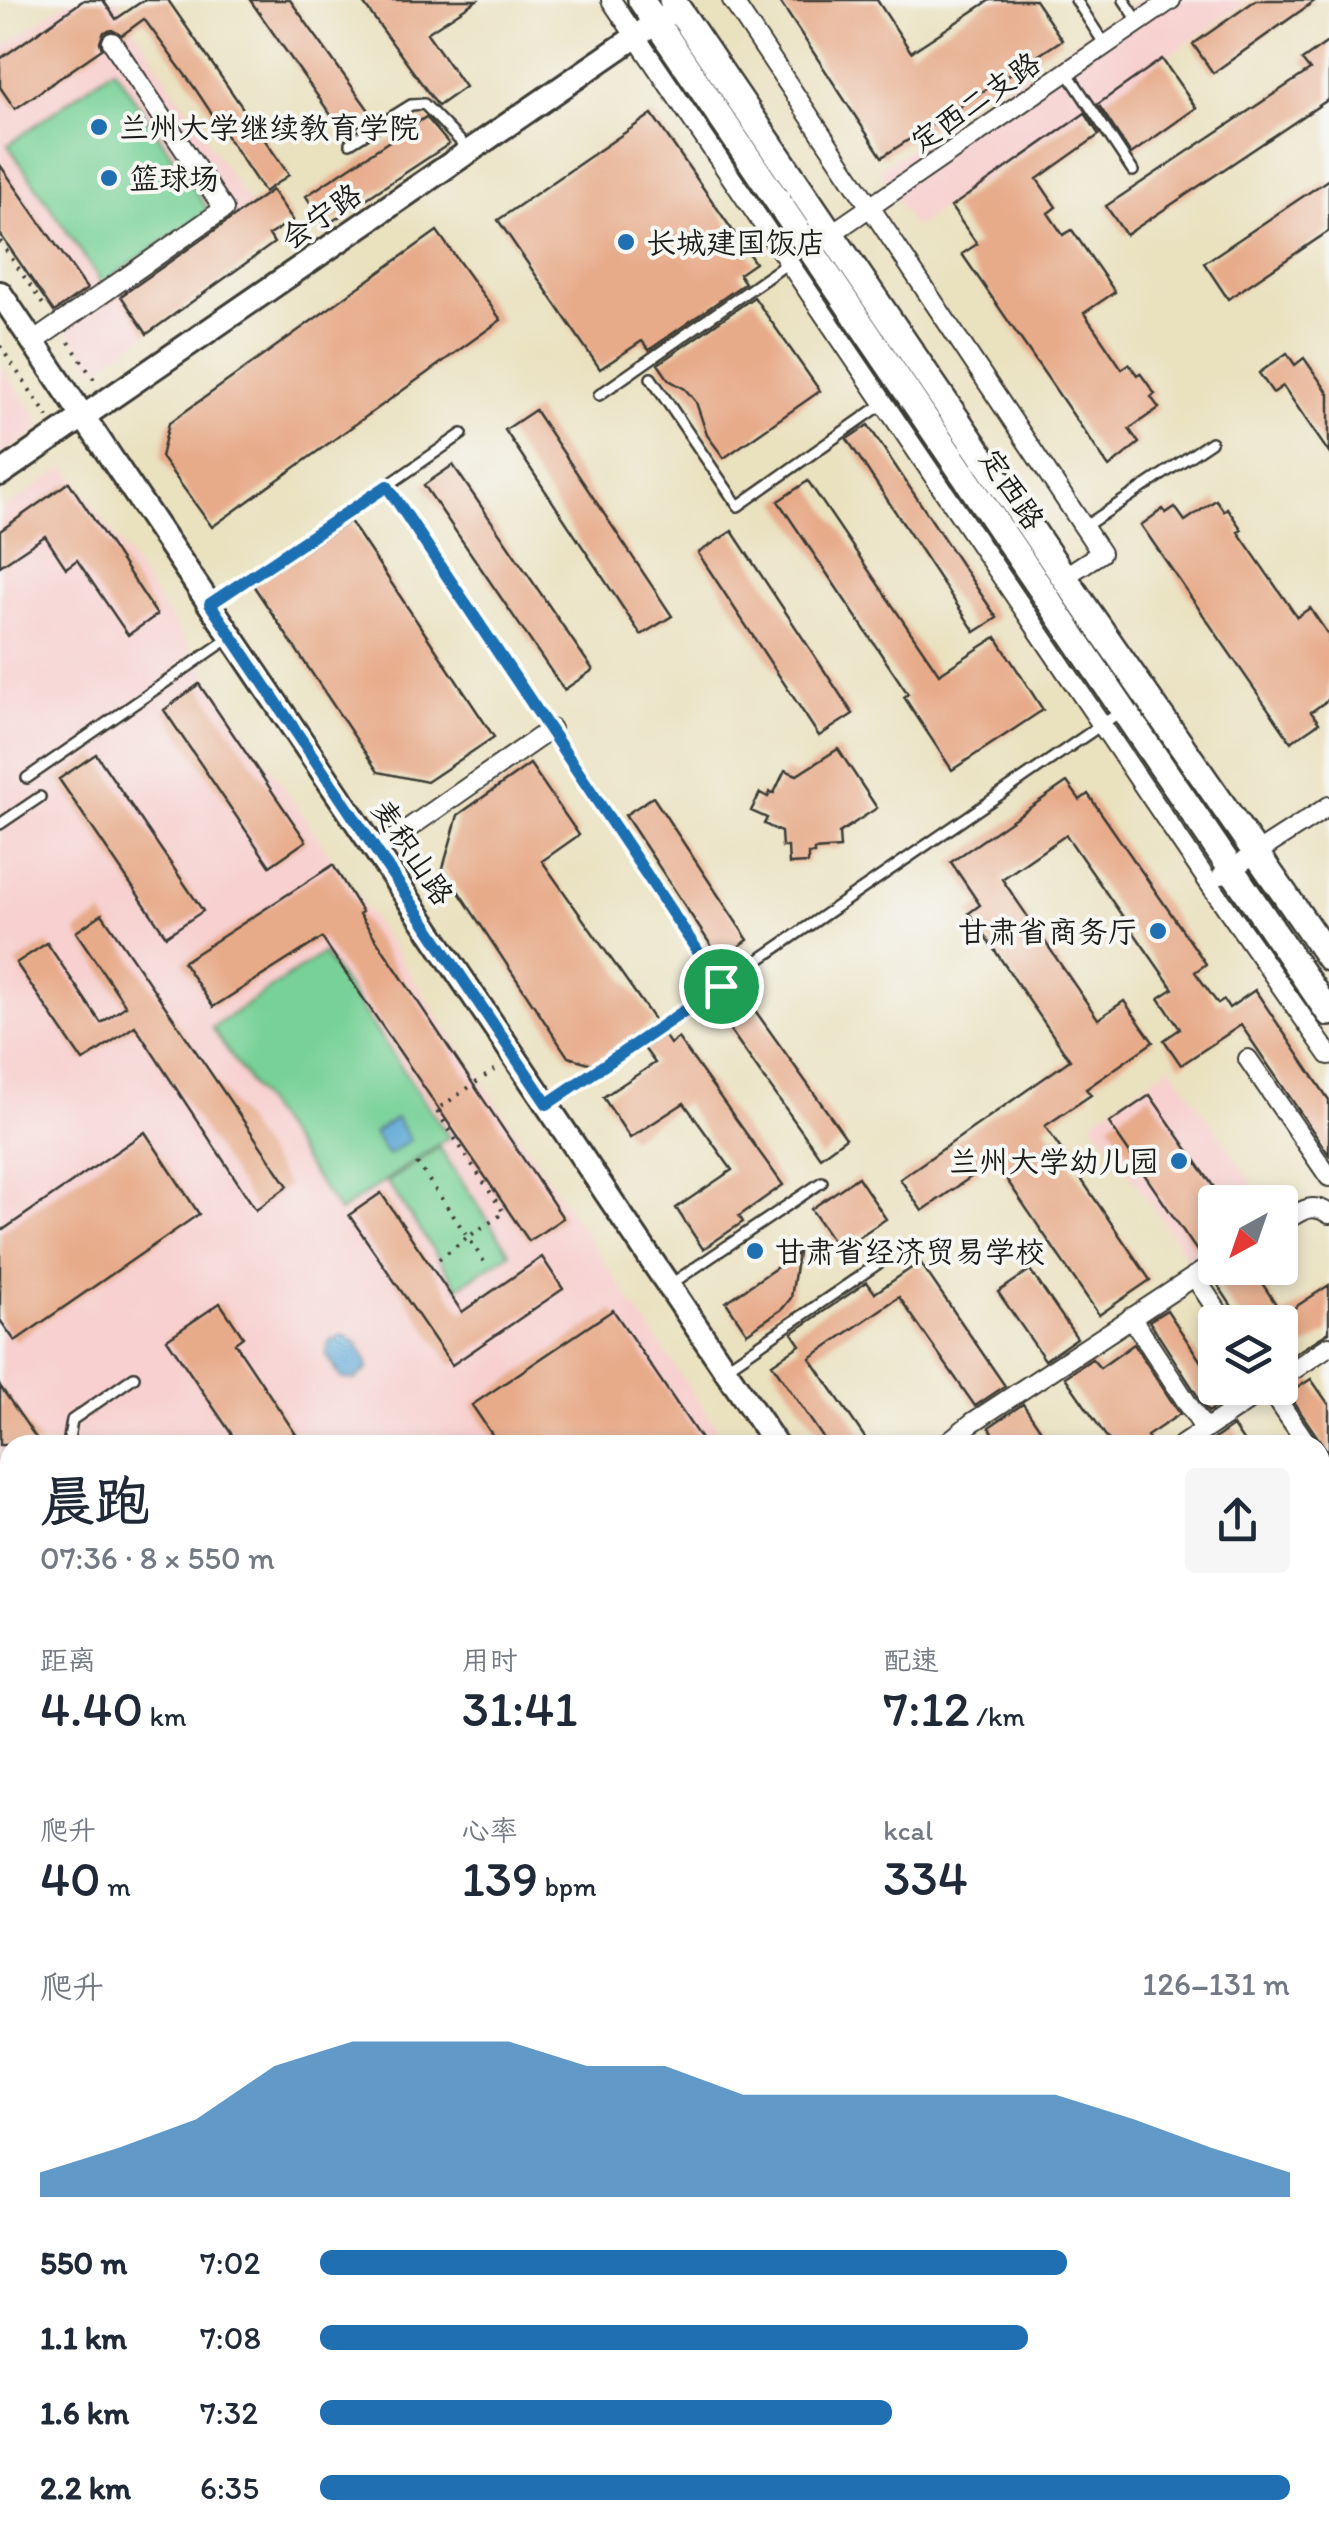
<!DOCTYPE html>
<html lang="zh">
<meta charset="utf-8">
<style>
body{margin:0;font-family:Itim,"LXGW WenKai TC",sans-serif;background:#f6f6f7;color:#1f2937;height:100vh;display:flex;flex-direction:column;font-size:38px;white-space:nowrap}
*{box-sizing:border-box;margin:0}
p{font-size:32px;color:#747a83}
.icon{flex:none;width:55px;height:55px;fill:none;stroke:currentColor;stroke-width:2;stroke-linecap:round;stroke-linejoin:round}
.map{position:relative;flex:1;overflow:hidden}
.panel{position:absolute;left:0px;top:1435px;width:1330px;height:1112px;display:flex;flex-direction:column;background:#fff;border-radius:30px 30px 0 0;box-shadow:0 5px 15px #0003}
.panel>*{flex:none}
.needle{width:65px;rotate:220deg}
.tools{position:absolute;left:1198px;top:1185px;display:grid;gap:20px}
.tools a{display:grid;place-items:center;width:100px;height:100px;border-radius:10px;background:#fff;box-shadow:0 5px 15px #0003;font-size:50px}
.pin{position:absolute;display:grid;place-items:center;width:85px;height:85px;color:#fff;margin:-42px;border:5px solid #fff;border-radius:50%;box-shadow:0 2px 10px #0007}
.round{display:grid;place-items:center;flex:none;width:105px;height:105px;border-radius:10px;background:#f6f6f7}
.head{display:flex;align-items:center;justify-content:space-between;height:170px;padding:0 40px}
h1{font-size:55px;font-weight:600;line-height:75px}
.metrics{display:grid;grid-template-columns:repeat(3,1fr);gap:15px;height:170px;padding:10px 40px}
.metrics div{display:grid;align-content:center}
.metrics b{font-size:50px;font-weight:600}
.metrics small{font-size:28px;font-weight:400}
.metrics p{font-size:28px}
.chart{height:280px;padding:20px 40px}
.chart p{display:flex;justify-content:space-between}
.chart svg{width:100%;height:180px;margin-top:10px;fill:#1f6fb2;opacity:.7}
ul{padding:0 40px;list-style:none;font-size:32px}
li{display:grid;grid-template-columns:160px 120px 1fr;align-items:center;height:75px}
li i{height:25px;border-radius:12px;background:#1f6fb2}
.map>svg:first-child{display:block}
.built{fill:#f7d0cf}
.green{fill:#78d198;stroke:#4a765a;stroke-width:2.5}
.water{fill:#61a9d8;stroke:#3e627a;stroke-width:2.5}
.building{fill:#e7ab8a}
.lines{fill:none;stroke-linecap:round;stroke-linejoin:round}
.service-casing{stroke:#3b3a34;stroke-width:14}
.minor-casing{stroke:#3b3a34;stroke-width:22}
.tertiary-casing{stroke:#3b3a34;stroke-width:28}
.secondary-casing{stroke:#3b3a34;stroke-width:30}
.primary-casing{stroke:#3b3a34;stroke-width:32}
.path{stroke:#3b3a34;stroke-width:4;stroke-dasharray:2.5 8;stroke-linecap:butt}
.service{stroke:#fff;stroke-width:9}
.minor{stroke:#fff;stroke-width:18}
.tertiary{stroke:#fff;stroke-width:22}
.secondary{stroke:#fff;stroke-width:25}
.primary{stroke:#fff;stroke-width:28}
.route-casing{stroke:#fff;stroke-width:20}
.route{stroke:#1f6fb2;stroke-width:12}
.poi-dot{fill:#1f6fb2;stroke:#f6f6f2;stroke-width:4}
.labels{text-anchor:middle;dominant-baseline:central;stroke-width:8;stroke-linejoin:round;paint-order:stroke}
.street-label{font-size:30px;fill:#1c1c1c;stroke:#f6f6f2}
.poi-label{font-size:30px;fill:#1c1c1c;stroke:#f6f6f2;text-anchor:start}
</style>
<div class="map">
<svg width="1329" height="2547" viewBox="0 0 1329 2547">
<rect width="100%" height="100%" fill="#f6f6f2"/>
<filter id="ink" filterUnits="userSpaceOnUse"><feTurbulence type="fractalNoise" baseFrequency=".01" numOctaves="2"/><feDisplacementMap in="SourceGraphic" scale="20" xChannelSelector="R" yChannelSelector="G"/><feConvolveMatrix kernelMatrix="1 2 1 2 8 2 1 2 1" color-interpolation-filters="sRGB"/></filter>
<filter id="wash" filterUnits="userSpaceOnUse"><feTurbulence type="fractalNoise" baseFrequency=".0048" numOctaves="4" result="noise"/><feDisplacementMap in="SourceGraphic" scale="40" xChannelSelector="R" yChannelSelector="G"/><feGaussianBlur stdDeviation="2.25" result="paint"/><feColorMatrix in="noise" values="0 0 0 0 0 0 0 0 0 0 0 0 0 0 0 0 0 1.4 0 .05"/><feComposite in="paint" operator="in"/></filter>
<g filter="url(#wash)">
<rect width="100%" height="100%" fill="#eae1bf"/>
<!-- built -->
<path class="built" d="M69,0H116L274,243L95,371L0,234V49Z
M1138,0H1251L913,228L879,169Z
M0,363L43,427L0,456Z
M67,466L728,1445H10V2538H577L563,2547H0V511Z
M1171,1066L1266,1202H1215V1254L1195,1268L1092,1120Z
M1329,2472V2547H1219L1233,2538H1320V2478Z"/>
<!-- green -->
<path class="green" d="M114,68L209,211L102,283L8,145Z
M323,953L449,1137L339,1212L212,1028Z
M439,1147L510,1253L458,1287L387,1182Z
M0,1675L10,1688V1922L0,1929Z
M10,2447V2538H96L102,2547H0V2454Z"/>
<!-- water -->
<path class="water" d="M396,1118L410,1140L388,1155L373,1133Z
M342,1334C356,1338 366,1355 368,1369L355,1380L341,1378L326,1354L329,1342Z"/>
<g id="blocks">
<!-- building -->
<path class="building" d="M84,0H103L116,19L144,0H168L289,175L264,192L194,87L144,19L122,35L112,30L104,32L100,42L102,49L15,109L0,87V59Z
M250,0H290L373,116L345,135Z
M361,0H477L427,33L465,87L438,106Z
M779,0H877L911,52L990,0H1035L1062,40L882,157Z
M1256,0H1316L1213,73L1193,44Z
M1329,41V99L1126,235L1106,206L1310,70L1302,60Z
M1162,59L1196,108L1131,154L1098,104Z
M1085,113L1099,135L1037,179L1056,207L1048,213L1063,235L1072,230L1115,292L1084,313L1122,369L1129,364L1137,375L1140,373L1155,394L1151,397L1159,408L1129,429L1139,443L1109,467L962,254L977,244L951,207Z
M652,114L755,263L739,274L745,283L649,350L642,341L600,369L498,220Z
M426,117L449,144L325,226L306,196Z
M0,165L87,289L54,312L0,234Z
M1329,179V231L1228,299L1204,263Z
M272,190L293,220L269,235L274,243L147,334L121,296Z
M437,231L501,320L212,527L161,457L169,423Z
M754,297L820,391L724,458L707,435L696,402L685,389L669,380L658,364Z
M1287,353L1295,365L1304,358L1329,394V453L1283,386L1273,393L1259,373Z
M535,410L672,616L641,635L505,430Z
M868,425L997,618L975,632L847,439Z
M453,465L593,670L564,690L424,485Z
M808,481L939,674L996,637L1043,710L952,770L904,697L908,694L778,501Z
M69,482L157,615L128,635L77,560L66,568L45,536L0,566V531Z
M1216,500L1224,511L1227,508L1242,530L1238,532L1297,617L1310,608L1329,636V699L1311,712L1319,723L1291,742L1141,525L1163,509L1166,513L1175,507L1185,521Z
M350,521L494,737L427,782L378,772L253,585Z
M732,531L853,714L819,736L698,553Z
M199,684L306,841L270,866L164,710Z
M838,749L877,808L839,833L840,848L814,850V854H808V863L789,864L788,847H782L781,832L764,824L767,818L751,811L760,793L768,797L770,792L774,793L785,770L797,775Z
M96,754L203,911L166,936L59,779Z
M530,764L579,835L542,861L655,1021L592,1064L568,1057L443,868L458,815Z
M1067,782L1080,800L1088,794L1206,964L1195,972L1218,1004L1224,1000L1229,1008L1255,990L1329,1100V1155L1241,1025L1181,1065L1164,1040L1180,1029L1159,998L1173,989L1066,835L1002,879L1098,1019L1124,1001L1153,1042L1086,1089L1091,1095L1045,1126L1150,1280L1099,1315L994,1161L922,1211L900,1179L1070,1060L969,913L980,905L951,862Z
M653,797L748,940L720,959L625,815Z
M333,865L362,912L359,914L563,1218L529,1241L322,938L213,1007L183,962Z
M102,914L288,1186L256,1210L135,1026L83,1061L16,963L47,943L101,1023L126,1006L76,932Z
M744,995L846,1138L820,1157L718,1013Z
M664,1035L670,1044L678,1038L783,1185L739,1216L743,1222L703,1249L676,1208L732,1170L684,1103L630,1138L603,1097L655,1063L644,1048Z
M1150,1095L1222,1199L1201,1213L1215,1238L1197,1251L1109,1123Z
M145,1132L199,1214L15,1341L0,1320V1232Z
M858,1177L886,1219L839,1250L811,1209Z
M381,1193L462,1312L542,1257L563,1289L452,1365L349,1215Z
M798,1253L791,1298L782,1309L747,1333L726,1302Z
M920,1262L1005,1386L975,1406L899,1297L810,1358L870,1445H828L772,1364L800,1345L792,1333L867,1282L875,1293Z
M1232,1268H1252L1283,1315L1329,1285V1332L1280,1363V1322H1242L1214,1279Z
M1030,1270L1077,1338L1045,1360L998,1292Z
M220,1303L243,1337L235,1343L303,1445H239L167,1339Z
M613,1310L705,1445H499L472,1405Z
M1167,1310L1226,1400L1208,1412L1149,1321Z
M1134,1344L1180,1414L1147,1436L1153,1445H1112L1065,1377L1092,1359L1100,1368Z
M1311,1379L1329,1405V1454L1288,1394Z
M0,1386L41,1445H0Z
M1023,1404L1051,1445H1001L989,1427Z
M1233,1426L1246,1445H1204L1213,1440Z"/>
</g>
</g>
<g filter="url(#ink)">
<use href="#blocks" fill-opacity="0" stroke="#3b3a34" stroke-width="2.5"/>
<g class="lines">
<defs>
<path id="service" d="M1076,0L1105,45
M1124,0L1139,22
M1067,72L1133,171
M350,143L411,105L424,104L467,148
M651,378L738,506L884,403
M599,395L788,263
M387,486L462,434
M1084,527L1211,442
M210,604L387,486L721,986L1120,712
M27,778L231,637
M0,824L40,797
M549,1103L721,986
M671,1284L822,1182
M727,1367L882,1261
M68,1445L72,1420L134,1377
M6,1492L10,1489
M896,2538L902,2547"/>
<path id="minor" d="M611,0L1209,883L1329,1055
M732,0L1101,553L1064,577
M822,240L1171,0
M33,342L224,209L112,42
M376,851L551,729
M1222,875L1329,806
M1248,1059L1329,1177
M1280,1224C1297,1214 1311,1200 1329,1214
M1194,1276L1225,1322
M1131,1317L1205,1430
M1280,1379L1329,1346
M1269,1388L1308,1445
M944,1445L973,1422L1215,1263
M1182,1445L1267,1388
M1320,1462L1329,1475
M1320,1722L1329,1716
M1320,1782L1329,1795
M1320,1935L1326,1943L1329,1941"/>
<path id="tertiary" d="M0,293L776,1445
M0,474L670,13
M1320,2245L1329,2259"/>
<path id="secondary" d="M641,0L1329,1013
M672,0L1064,577L1329,958"/>
<path id="primary" d="M1320,2082L1329,2076
M1320,2162L1329,2156
M630,2547L644,2538
M751,2547L765,2538"/>
</defs>
<!-- service casing -->
<use href="#service" class="service-casing"/>
<!-- minor casing -->
<use href="#minor" class="minor-casing"/>
<!-- tertiary casing -->
<use href="#tertiary" class="tertiary-casing"/>
<!-- secondary casing -->
<use href="#secondary" class="secondary-casing"/>
<!-- primary casing -->
<use href="#primary" class="primary-casing"/>
<!-- path -->
<path class="path" d="M0,241L46,309
M69,342L97,384
M0,346L48,417
M417,1163L468,1237L504,1213L436,1110L496,1069
M439,1259L468,1237L488,1268
M0,1608L10,1601
M0,1814L3,1809H10
M0,1840L10,1865
M0,1882L6,1885L10,1880
M10,1885L4,1898L10,1911
M0,2042L10,2057
M0,2298L10,2313
M0,2331L10,2324
M0,2367L4,2372L0,2375"/>
<!-- service -->
<use href="#service" class="service"/>
<!-- minor -->
<use href="#minor" class="minor"/>
<!-- tertiary -->
<use href="#tertiary" class="tertiary"/>
<!-- secondary -->
<use href="#secondary" class="secondary"/>
<!-- primary -->
<use href="#primary" class="primary"/>
</g>
</g>
<g class="lines" filter="url(#ink)">
<defs>
<path id="route" d="M387,486L721,986L547,1104L210,604Z"/>
</defs>
<!-- route casing -->
<use href="#route" class="route-casing"/>
<!-- route -->
<use href="#route" class="route"/>
</g>
<!-- markers -->
<g class="poi-dot">
<circle cx="99" cy="127" r="10"/>
<circle cx="109" cy="178" r="10"/>
<circle cx="626" cy="242" r="10"/>
<circle cx="1158" cy="931" r="10"/>
<circle cx="1179" cy="1161" r="10"/>
<circle cx="755" cy="1251" r="10"/>
</g>
<g class="labels">
<!-- street labels -->
<g class="street-label">
<text transform="translate(975 102) rotate(-35)">定西二支路</text>
<text transform="translate(321 216) rotate(-35)">会宁路</text>
<text transform="translate(1012 489) rotate(56)">定西路</text>
<text transform="translate(413 852) rotate(56)">麦积山路</text>
</g>
<!-- poi labels -->
<g class="poi-label">
<text x="119" y="127">兰州大学继续教育学院</text>
<text x="129" y="178">篮球场</text>
<text x="646" y="242">长城建国饭店</text>
<text x="1138" y="931" text-anchor="end">甘肃省商务厅</text>
<text x="1159" y="1161" text-anchor="end">兰州大学幼儿园</text>
<text x="775" y="1251">甘肃省经济贸易学校</text>
</g>
</g>
</svg>
<div class="tools">
<a><svg class="needle" viewBox="-14 -14 28 28"><path d="M0-13l5 13h-10z" fill="#e53935"/><path d="M0 13l5-13h-10z" fill="#747a83"/></svg></a>
<a><svg class="icon" aria-label="layers" viewBox="0 0 24 24"><path d="M12 4l9 5-9 5-9-5zM3 14l9 5 9-5"/></svg></a>
</div>
<div class="pin" style="left:721px;top:986px;background:#1e9e55"><svg class="icon" aria-label="arrive" viewBox="0 0 24 24"><path d="M6 21V4h12l-3 4 3 4H6"/></svg></div>
<section class="panel">
<div class="head"><div><h1>晨跑</h1><p>07:36 · 8 × 550 m</p></div><a class="round"><svg class="icon" aria-label="share" viewBox="0 0 24 24"><path d="M12 15V3M7 8l5-5 5 5M5 13v7h14v-7"/></svg></a></div>
<div class="metrics">
<div><p>距离</p><b>4.40<small> km</small></b></div>
<div><p>用时</p><b>31:41</b></div>
<div><p>配速</p><b>7:12<small> /km</small></b></div>
</div>
<div class="metrics">
<div><p>爬升</p><b>40<small> m</small></b></div>
<div><p>心率</p><b>139<small> bpm</small></b></div>
<div><p>kcal</p><b>334</b></div>
</div>
<div class="chart"><p><span>爬升</span>126–131 m</p>
<svg viewBox="0 0 160 44" preserveAspectRatio="none"><path d="M0 44V38L10 32L20 25L30 12L40 6L50 6L60 6L70 12L80 12L90 19L100 19L110 19L120 19L130 19L140 25L150 32L160 38V44z"/></svg>
</div>
<ul>
<li><b>550 m</b>7:02<i style="width:77%"></i></li>
<li><b>1.1 km</b>7:08<i style="width:73%"></i></li>
<li><b>1.6 km</b>7:32<i style="width:59%"></i></li>
<li><b>2.2 km</b>6:35<i style="width:100%"></i></li>
</ul>
</section>
</div>
